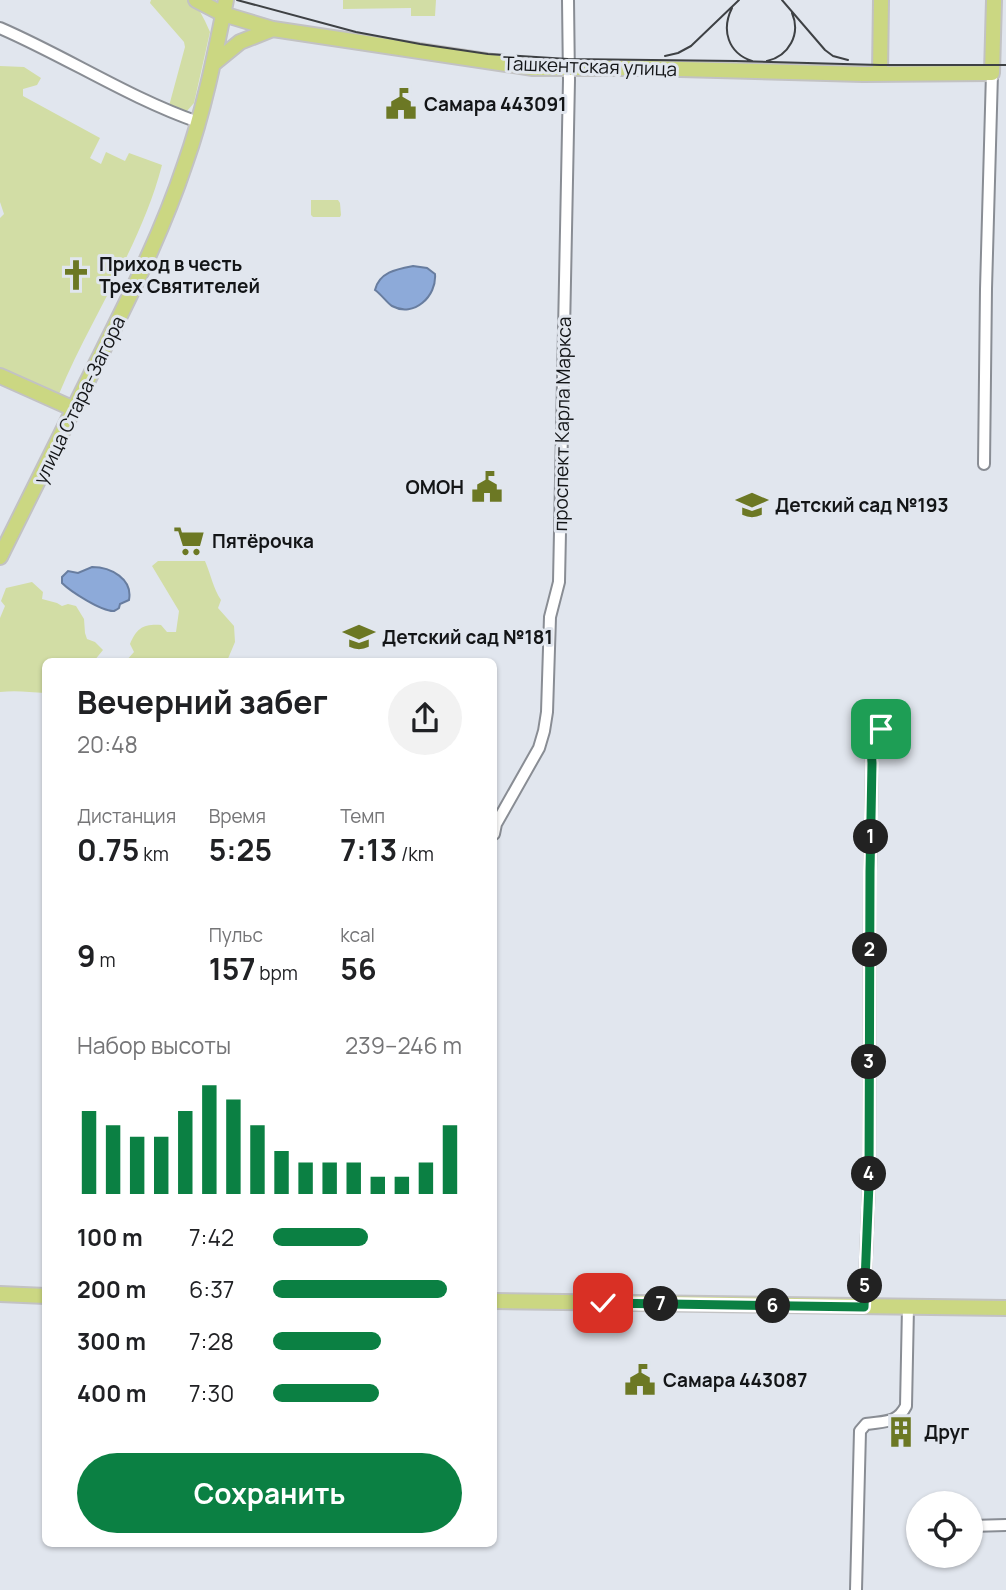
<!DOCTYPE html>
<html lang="ru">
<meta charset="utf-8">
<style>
body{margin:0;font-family:Manrope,sans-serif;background:#f2f2f2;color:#202124;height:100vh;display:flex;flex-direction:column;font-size:26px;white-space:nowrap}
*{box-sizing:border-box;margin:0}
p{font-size:23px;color:#757577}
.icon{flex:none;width:38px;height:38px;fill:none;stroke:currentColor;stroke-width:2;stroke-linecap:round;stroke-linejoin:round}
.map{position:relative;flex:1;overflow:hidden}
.sheet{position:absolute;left:42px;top:658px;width:455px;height:889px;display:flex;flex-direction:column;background:#fff;border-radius:10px;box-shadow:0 2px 5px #0004}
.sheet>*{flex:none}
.controls{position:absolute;left:906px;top:1491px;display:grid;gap:14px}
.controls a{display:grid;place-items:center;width:77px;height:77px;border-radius:50%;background:#fff;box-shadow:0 2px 5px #0004;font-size:35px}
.pin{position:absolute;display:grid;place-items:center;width:60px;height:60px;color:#fff;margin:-30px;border-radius:14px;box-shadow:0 4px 10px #0006}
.km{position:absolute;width:35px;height:35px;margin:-18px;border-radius:50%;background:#222;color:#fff;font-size:19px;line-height:35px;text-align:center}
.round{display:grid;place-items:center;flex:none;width:74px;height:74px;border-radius:37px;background:#f2f2f2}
.head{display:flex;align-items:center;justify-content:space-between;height:119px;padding:0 35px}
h1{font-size:32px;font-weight:700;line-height:52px}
.metrics{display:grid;grid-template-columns:repeat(3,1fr);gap:10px;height:119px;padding:7px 35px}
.metrics div{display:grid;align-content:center}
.metrics b{font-size:30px;font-weight:700}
.metrics small{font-size:19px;font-weight:400}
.metrics p{font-size:19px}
.chart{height:196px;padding:14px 35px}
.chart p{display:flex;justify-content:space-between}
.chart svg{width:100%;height:126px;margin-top:7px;stroke:#0b8043;stroke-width:6}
.action{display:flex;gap:14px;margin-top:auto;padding:14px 35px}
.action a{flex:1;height:80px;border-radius:42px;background:#0b8043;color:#fff;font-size:28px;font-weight:700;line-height:80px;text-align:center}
ul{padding:0 35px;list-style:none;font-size:23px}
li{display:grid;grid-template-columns:112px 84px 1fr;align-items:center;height:52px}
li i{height:18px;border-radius:9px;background:#0b8043}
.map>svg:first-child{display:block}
.green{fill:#d2dda5}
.water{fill:#8daad9;stroke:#687d9f;stroke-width:2}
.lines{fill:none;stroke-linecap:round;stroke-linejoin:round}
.minor-casing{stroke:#898d94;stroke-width:14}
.major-casing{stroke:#c2c2c3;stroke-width:18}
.minor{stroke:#fff;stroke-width:10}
.major{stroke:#cbd782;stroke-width:14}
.tram{stroke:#3e4144;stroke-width:2}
.route-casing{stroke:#fff;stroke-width:14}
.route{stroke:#0b8043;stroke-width:9}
.labels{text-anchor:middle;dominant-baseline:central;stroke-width:6;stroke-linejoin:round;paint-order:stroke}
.street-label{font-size:19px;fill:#131517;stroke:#e1e6ee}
.poi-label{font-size:19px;font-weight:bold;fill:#131517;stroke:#e1e6ee;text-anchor:start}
</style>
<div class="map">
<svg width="1006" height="1590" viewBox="0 0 1006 1590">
<rect width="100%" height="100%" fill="#e1e6ee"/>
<!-- green -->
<path class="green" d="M151,0H187L198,8L205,21L210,32L194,103L187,111L183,112L169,106L185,47L184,42L150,3Z
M343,0H436L435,16H411V8L343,9Z
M0,66L24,67L41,78L37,85L23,89V96L100,138L90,158L101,164L106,152L125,161L129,153L162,165C141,246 91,317 59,394L0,368V218L4,214L0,202Z
M311,200H338L340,203L341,215L340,217H313L311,215Z
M158,561H205C211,575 213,588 221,600L218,608L234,626L235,642L227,661H126L134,652L130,644C137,628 143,624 161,625L167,632H176L179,611L152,566Z
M32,582L43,592L42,599L57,603L62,606L68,604L76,606L84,619L85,633L87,639L95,642L103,650L94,661L46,662L45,693C30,692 15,690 0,692V618L5,606L1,601L6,588Z"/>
<!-- water -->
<path class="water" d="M413,266L427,268L435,274C437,296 414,318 392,306C388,304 381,294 375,290C379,272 397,269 413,266Z
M92,567C111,567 133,579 129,600L120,604L119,608C118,609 116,610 114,611C102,612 70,591 62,583V577L68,571L78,573Z"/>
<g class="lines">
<defs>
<path id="minor" d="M0,28C67,57 129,98 198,122
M984,464L986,289L992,73
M494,834L496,824L539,748L544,731L547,712L550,617L559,582L569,80L568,0
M864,1307L869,1183L870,871L872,763C870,739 871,732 895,724
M971,1526L1006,1525
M856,1590L860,1431L866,1424C884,1421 897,1424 906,1406L908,1307"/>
<path id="major" d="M196,0L223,14L273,29L533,68H643L863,74L992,73L994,0
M213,64L240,42L273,29
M880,74L881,0
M0,376L74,409
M0,557C31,495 61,434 92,372C126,304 161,236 185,164C204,111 215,55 226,0
M0,1294L46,1296
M494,1301L1006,1308"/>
</defs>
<!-- minor casing -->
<use href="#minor" class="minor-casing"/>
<!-- major casing -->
<use href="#major" class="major-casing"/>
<!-- minor -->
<use href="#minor" class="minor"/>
<!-- major -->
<use href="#major" class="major"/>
<!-- tram -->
<path class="tram" d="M237,0L356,32L420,44L488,54L568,59L736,61L880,65H1006
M782,0L825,50L833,56L848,60
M732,8C721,30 728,53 752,61
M665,56L678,53L691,46L739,0
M767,61C789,56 801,34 792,13"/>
</g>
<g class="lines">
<defs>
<path id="route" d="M603,1303L864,1307L869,1183L870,871L872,763C871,747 869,741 881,729"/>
</defs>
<!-- route casing -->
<use href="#route" class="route-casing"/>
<!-- route -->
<use href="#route" class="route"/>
</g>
<!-- icons -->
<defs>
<symbol id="civic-bare" viewBox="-9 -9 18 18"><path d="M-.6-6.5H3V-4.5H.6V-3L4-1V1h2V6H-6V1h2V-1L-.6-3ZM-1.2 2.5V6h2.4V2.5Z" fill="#6c7824" stroke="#e1e6ee" stroke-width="2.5" paint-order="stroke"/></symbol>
<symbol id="church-bare" viewBox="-9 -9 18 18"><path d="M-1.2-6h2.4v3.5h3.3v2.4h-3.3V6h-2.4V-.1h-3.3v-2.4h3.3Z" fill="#6c7824" stroke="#e1e6ee" stroke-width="2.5" paint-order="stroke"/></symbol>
<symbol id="school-bare" viewBox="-9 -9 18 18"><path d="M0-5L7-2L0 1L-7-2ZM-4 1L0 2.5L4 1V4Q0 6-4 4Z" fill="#6c7824" stroke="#e1e6ee" stroke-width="2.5" paint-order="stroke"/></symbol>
<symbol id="supermarket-bare" viewBox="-9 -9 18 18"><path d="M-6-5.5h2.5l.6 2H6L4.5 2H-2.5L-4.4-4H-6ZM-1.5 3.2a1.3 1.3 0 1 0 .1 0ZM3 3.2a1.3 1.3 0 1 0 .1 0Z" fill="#6c7824" stroke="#e1e6ee" stroke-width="2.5" paint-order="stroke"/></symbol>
<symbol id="building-bare" viewBox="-9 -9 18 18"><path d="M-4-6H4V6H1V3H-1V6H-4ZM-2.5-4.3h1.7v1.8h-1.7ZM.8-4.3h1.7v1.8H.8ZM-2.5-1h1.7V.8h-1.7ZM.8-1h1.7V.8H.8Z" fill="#6c7824" stroke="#e1e6ee" stroke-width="2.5" paint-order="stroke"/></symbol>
</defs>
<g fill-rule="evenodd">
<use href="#civic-bare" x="379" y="82" width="44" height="44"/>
<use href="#church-bare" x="54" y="253" width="44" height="44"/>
<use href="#civic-bare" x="465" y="465" width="44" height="44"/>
<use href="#school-bare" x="730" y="483" width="44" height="44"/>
<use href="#supermarket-bare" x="167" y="519" width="44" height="44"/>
<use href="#school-bare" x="337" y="615" width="44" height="44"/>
<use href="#civic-bare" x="618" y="1358" width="44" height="44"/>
<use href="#building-bare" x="879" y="1410" width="44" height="44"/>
</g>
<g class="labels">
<!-- street labels -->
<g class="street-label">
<text transform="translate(590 66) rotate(2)">Ташкентская улица</text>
<text transform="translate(79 400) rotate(-64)">улица Стара-Загора</text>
<text transform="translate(562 424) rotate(-89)">проспект Карла Маркса</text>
</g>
<!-- poi labels -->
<g class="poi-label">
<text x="424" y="104">Самара 443091</text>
<text x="99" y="264">Приход в честь<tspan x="99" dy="22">Трех Святителей</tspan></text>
<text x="464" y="487" text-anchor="end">ОМОН</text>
<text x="775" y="505">Детский сад №193</text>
<text x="212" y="541">Пятёрочка</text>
<text x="382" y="637">Детский сад №181</text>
<text x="663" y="1380">Самара 443087</text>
<text x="924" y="1432">Друг</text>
</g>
</g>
</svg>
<div class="controls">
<a><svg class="icon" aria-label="locate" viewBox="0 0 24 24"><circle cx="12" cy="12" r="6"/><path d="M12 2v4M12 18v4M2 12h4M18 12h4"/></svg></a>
</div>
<div class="pin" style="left:881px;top:729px;background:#1e9e55"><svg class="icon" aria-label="arrive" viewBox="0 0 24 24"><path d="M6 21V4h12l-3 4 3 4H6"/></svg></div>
<div class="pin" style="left:603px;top:1303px;background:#d93025"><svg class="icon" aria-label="check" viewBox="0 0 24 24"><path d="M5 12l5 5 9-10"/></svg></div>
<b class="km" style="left:871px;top:837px">1</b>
<b class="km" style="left:870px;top:950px">2</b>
<b class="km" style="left:869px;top:1062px">3</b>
<b class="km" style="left:869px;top:1174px">4</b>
<b class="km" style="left:865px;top:1286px">5</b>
<b class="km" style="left:773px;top:1306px">6</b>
<b class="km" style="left:661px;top:1304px">7</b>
<section class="sheet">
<div class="head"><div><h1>Вечерний забег</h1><p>20:48</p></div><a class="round"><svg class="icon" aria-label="share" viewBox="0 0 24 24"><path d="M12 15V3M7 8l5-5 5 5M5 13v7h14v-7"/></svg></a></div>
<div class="metrics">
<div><p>Дистанция</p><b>0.75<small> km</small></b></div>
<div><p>Время</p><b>5:25</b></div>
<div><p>Темп</p><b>7:13<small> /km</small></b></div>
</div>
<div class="metrics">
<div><b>9<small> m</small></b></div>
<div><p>Пульс</p><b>157<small> bpm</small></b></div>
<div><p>kcal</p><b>56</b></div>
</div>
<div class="chart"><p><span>Набор высоты</span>239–246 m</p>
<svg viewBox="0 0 160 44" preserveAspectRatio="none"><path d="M5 44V15M15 44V20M25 44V24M35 44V24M45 44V15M55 44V6M65 44V11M75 44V20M85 44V29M95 44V33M105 44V33M115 44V33M125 44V38M135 44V38M145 44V33M155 44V20"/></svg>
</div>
<ul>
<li><b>100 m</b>7:42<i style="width:50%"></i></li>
<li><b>200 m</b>6:37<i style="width:92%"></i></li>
<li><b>300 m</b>7:28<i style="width:57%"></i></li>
<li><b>400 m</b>7:30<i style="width:56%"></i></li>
</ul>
<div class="action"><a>Сохранить</a></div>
</section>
</div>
